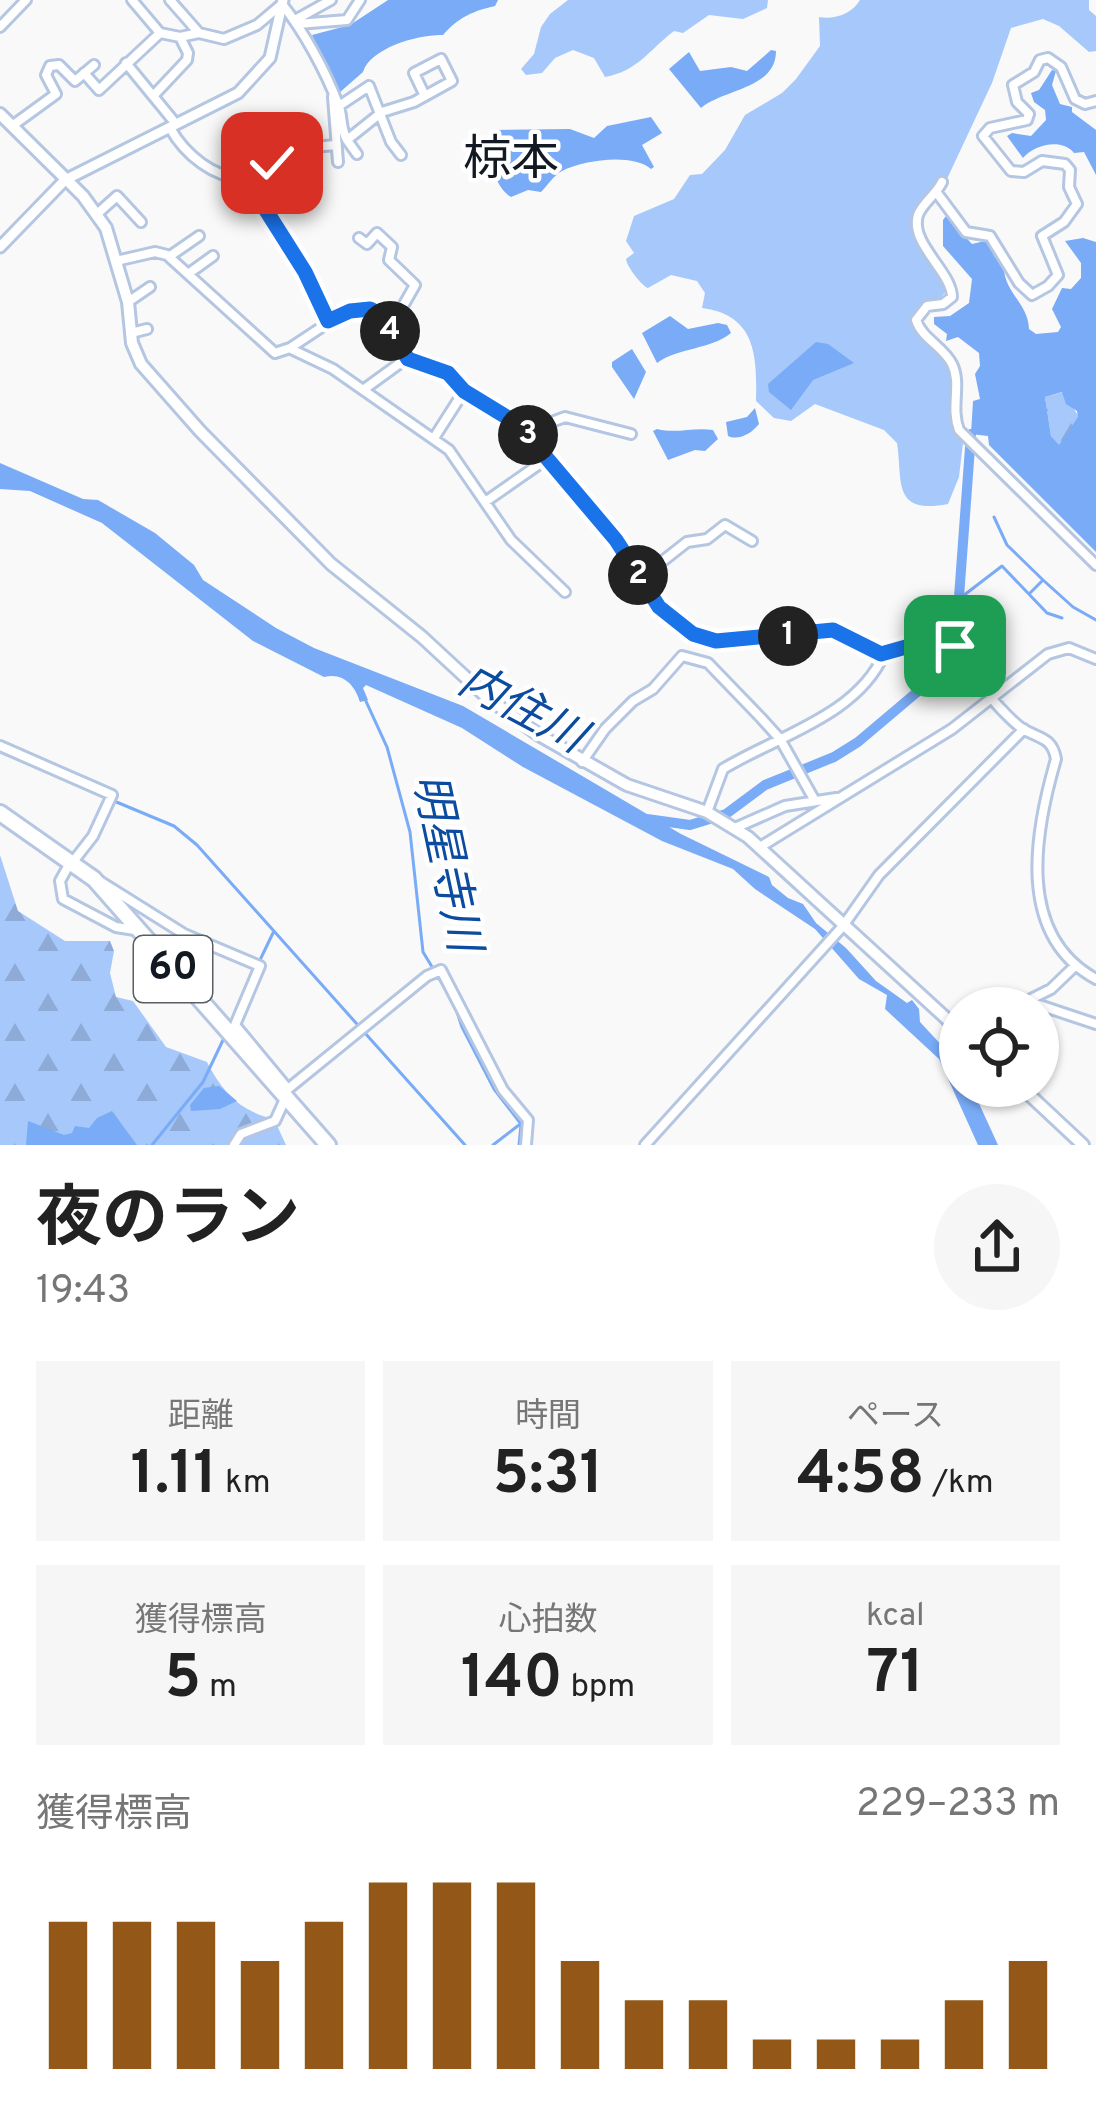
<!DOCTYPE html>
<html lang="ja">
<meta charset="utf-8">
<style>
body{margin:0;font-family:Overpass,"Noto Sans JP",sans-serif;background:#f6f6f6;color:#222;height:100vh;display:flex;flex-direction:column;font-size:45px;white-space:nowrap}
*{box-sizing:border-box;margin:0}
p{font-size:39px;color:#767676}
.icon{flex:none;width:66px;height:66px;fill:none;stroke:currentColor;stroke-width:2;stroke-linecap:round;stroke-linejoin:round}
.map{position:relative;height:1145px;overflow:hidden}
.details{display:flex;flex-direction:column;background:#fff;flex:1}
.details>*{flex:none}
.tools{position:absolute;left:939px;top:987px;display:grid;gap:24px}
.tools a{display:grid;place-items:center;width:120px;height:120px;border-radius:50%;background:#fff;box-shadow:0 3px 9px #0004;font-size:60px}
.pin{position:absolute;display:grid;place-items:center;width:102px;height:102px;color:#fff;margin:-51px;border-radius:24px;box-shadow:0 6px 18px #0006}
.km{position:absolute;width:60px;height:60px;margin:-30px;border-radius:50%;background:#222;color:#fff;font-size:33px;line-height:60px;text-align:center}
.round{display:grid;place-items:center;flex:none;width:126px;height:126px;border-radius:63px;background:#f6f6f6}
.overview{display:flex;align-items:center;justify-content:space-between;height:204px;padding:0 36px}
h1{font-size:66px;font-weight:700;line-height:90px}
.stats{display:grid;grid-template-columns:repeat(3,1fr);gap:18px;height:204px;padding:12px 36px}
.stats div{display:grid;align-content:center;border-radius:0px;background:#f6f6f6;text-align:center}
.stats b{font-size:60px;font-weight:700}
.stats small{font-size:33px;font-weight:400}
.stats p{font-size:33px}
.chart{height:336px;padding:24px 36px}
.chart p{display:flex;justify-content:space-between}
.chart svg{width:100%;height:216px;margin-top:12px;stroke:#935718;stroke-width:6}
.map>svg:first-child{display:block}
.grass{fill:#a6c8fb}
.forest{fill:url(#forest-firs)}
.water{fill:#79abf6;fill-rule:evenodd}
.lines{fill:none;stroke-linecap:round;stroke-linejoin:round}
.stream{stroke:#79abf6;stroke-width:3}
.river{stroke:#79abf6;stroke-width:10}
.minor-casing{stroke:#b4c6e1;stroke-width:14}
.tertiary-casing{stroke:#b4c6e1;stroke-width:15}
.secondary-casing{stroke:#b4c6e1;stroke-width:16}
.primary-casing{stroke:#b4c6e1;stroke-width:20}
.minor{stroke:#fff;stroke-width:8}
.tertiary{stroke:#fff;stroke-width:9}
.secondary{stroke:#fff;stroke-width:10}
.primary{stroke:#fff;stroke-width:14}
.route-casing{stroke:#fff;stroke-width:24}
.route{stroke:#1a73e8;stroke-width:15}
.labels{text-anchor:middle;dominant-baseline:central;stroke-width:9;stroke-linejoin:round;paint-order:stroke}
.shield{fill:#fff;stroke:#595e65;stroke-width:3}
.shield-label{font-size:39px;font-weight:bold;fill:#121923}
.water-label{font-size:45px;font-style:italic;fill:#0b4ba0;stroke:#fff}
.quarter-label{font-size:48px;fill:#121923;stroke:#fff}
</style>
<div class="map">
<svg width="1096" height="1145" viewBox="0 0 1096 1145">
<defs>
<pattern id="forest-firs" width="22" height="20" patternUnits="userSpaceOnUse" patternTransform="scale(3)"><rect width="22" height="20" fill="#a6c8fb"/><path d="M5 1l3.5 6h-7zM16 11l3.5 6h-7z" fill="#8eabd7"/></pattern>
</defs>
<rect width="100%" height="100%" fill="#f9f9f9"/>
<!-- grass -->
<path class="grass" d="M568,0H768L767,8L743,19L709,15L683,33L674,31C649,50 638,71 605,77L594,58L573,50L555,58L542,73L526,75L521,69L534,54L541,27L550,14Z
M860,0H1089V10L1096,16V51L1089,52L1059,26L1043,19L1011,28L992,83L945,183C885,217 933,250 947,290L938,301L916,310L913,319C919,341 941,346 950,366C962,393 938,409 963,443L959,477L948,504C891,515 903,480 897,443L884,430L815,404L791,421L774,418L756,401C757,358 757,315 702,308L705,293L697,281L671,275L648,288C642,286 627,267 626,259L634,253L626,241L634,216L674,199L690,175L702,174L725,150L745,115L782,93L796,79L820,46L819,17C834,20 852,14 860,0Z"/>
<!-- forest -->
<path class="forest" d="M1063,392L1079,417L1059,446L1051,436L1045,397Z
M0,855L18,911L65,941H110L114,951L110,973L116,997L133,1001L166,1047L207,1062C222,1092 241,1112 274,1119L286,1145H0Z"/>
<!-- water -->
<path class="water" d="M388,0H498L495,6C473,11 459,17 443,35C419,34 370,48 363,72L339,93L312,35L350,25Z
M771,50L776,51C776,89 724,89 701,108L669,69L689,52L700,71L731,67L747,71Z
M1052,70L1056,71L1052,85L1060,104L1072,107V112L1096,130V175L1084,152L1074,153C1062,138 1035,144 1023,158L1007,136L1012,133L1031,136L1046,120L1045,110L1034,102L1031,93L1039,90Z
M651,117L662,133L642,145L654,167L651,169C632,153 584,160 562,171C554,175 547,186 541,192L528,190L511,197C492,186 487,149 492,130L570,129L594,138L607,126Z
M946,216L972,244L989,240L994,256L1004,261C1001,292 1028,301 1029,329L1036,334L1058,332L1061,327L1052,309L1062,288L1071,289L1081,278V263L1065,241L1083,238L1096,242V552L989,445L988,436L971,434L973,401L980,399L975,374L980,366L979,353L958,337L946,341L947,334L934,324V317L950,316L969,303L972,279L943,246V220ZM1062,392L1066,404L1077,411L1078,417L1059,445L1051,436L1045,397Z
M670,316L688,329L718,323L727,325L731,333C710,350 679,347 657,363L642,333Z
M816,342L828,344L854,363L813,380L791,410L769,392L768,384Z
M632,349L646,372L634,399L612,367V362Z
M755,408L759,424C752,433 739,441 728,436L726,422L747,417Z
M657,429C677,434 693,427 713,430L718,439L705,451L695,450L668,460L653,431Z
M0,463L83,499L98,500L155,533L194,565L203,580L276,628L314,648L463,706L681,834L769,877L772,885L788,898L803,904L816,923L846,948L876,981L907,1003L912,1000L919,1009L920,1022L960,1065V1086H971L998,1145H978L939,1059L885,1009L887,995L859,979L815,929L755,889L733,869L662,841L523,767L462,728L366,685L363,688L368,700L360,702C355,685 343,672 324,677L253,641L102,523L30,491L0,489Z
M219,1086L237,1101L220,1109L191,1111L190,1105L204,1088Z
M112,1111L137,1145H26L28,1121L64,1135L72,1133L75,1126L89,1128L97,1118Z"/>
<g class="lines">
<!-- stream -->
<path class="stream" d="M994,517L1007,545L1043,580
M1029,594L1043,580L1073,607L1096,620
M959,599L1002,566L1047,613L1062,618
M365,699L387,747L410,832L423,952L454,1003L462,1027L494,1089L521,1124
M0,750L107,797
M114,801L174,826L197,845L465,1145
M259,962L273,933
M231,1023L242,999
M152,1145L203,1082L224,1038
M493,1145L519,1125
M519,1145L521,1125"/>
<!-- river -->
<path class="river" d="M647,819L690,825L726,814L765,785L834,757L858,742L916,693L927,678L959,597L971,434"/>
<defs>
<path id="minor" d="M132,0L160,33L180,37L199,33L224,39L257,25L282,4C304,32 325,70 338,104C343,116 340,128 347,140L382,112L414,102L452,81L441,59L414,73L425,96
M170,0L199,33
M295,20L331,0
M298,24L347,20L360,0
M0,27L26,0
M126,63L176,124
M84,73L99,90L160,33
M155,94L187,60L188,53L180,37
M333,97L338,162
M339,106L369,86L391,142L401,155
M12,126L56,94L46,75L50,66L59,65L75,81L94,65
M170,128C184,153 215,181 246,177C260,175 268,164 279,158C296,148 315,147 335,145
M347,140L357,154
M245,177L305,272L328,321
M942,182C936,195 923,202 918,215C909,243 952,272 952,297L943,304L927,306L916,320C922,339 943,346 952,364C962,384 950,407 959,430L1096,565
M937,193L966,232L990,236L1019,283L1032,295L1048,286L1058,275L1042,236L1064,222L1077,204L1069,187L1070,170L1065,164L1042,161L1024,172L1011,171L983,136L990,128L1027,120L1029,114L1017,102L1013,85L1034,72L1040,60L1048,58L1061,67L1075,99L1085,104L1096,101
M97,214L117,196L141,222
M359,238L367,244L377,233L392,247L389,260L415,285L403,306L384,321
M170,256L199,236
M116,261L155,252L167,255L275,353L290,348L343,313L370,309L380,315L408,359L448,373L464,391L518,424L617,540L659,607L693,633L716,641L833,630L864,649L882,654L938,637C971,651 977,686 1001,709C1008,716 1015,724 1023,729C1040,739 1052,737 1056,759C1035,831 1015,935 1096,979
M188,274L213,256
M128,302L150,287
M131,333L147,329
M291,349L333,369L449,450L511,540L565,592
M363,390L407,358
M525,432L565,417L631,434
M434,438L464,391
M485,502L548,458
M631,561L650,571L687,542L707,539L725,525L752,541
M0,746L112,795L93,836L72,863
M582,762L605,729L633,701L653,689L682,656L708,663L761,718L780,739L815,801
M707,812L723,769C777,736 857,716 884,654
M735,828L785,806L836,798
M760,847L952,729L1048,654L1069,648L1096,659
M70,863L60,881L63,899L116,927L141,931
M101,882L184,934L260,966L235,1025L288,1089
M1025,1002L1051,989L1076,965
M1008,1008L1025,1002L1036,1004L1096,1024
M283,1093L427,976L441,970L503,1090L528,1120L526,1145
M234,1145L241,1134L275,1121L285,1099
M645,1145L843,926L879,875L1024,729"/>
<path id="tertiary" d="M0,247L65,180L238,93L270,58L283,0"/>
<path id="secondary" d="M0,114L83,196L106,228L128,302L132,343L141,364L200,431L331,564L422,637L489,699L539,735L627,785L707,812L748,837L960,1031
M1020,1086L1083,1145"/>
<path id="primary" d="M0,813L94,879L328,1145"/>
</defs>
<!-- minor casing -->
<use href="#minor" class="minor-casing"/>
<!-- tertiary casing -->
<use href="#tertiary" class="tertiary-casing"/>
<!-- secondary casing -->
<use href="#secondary" class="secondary-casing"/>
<!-- primary casing -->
<use href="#primary" class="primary-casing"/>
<!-- minor -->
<use href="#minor" class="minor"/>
<!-- tertiary -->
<use href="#tertiary" class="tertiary"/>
<!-- secondary -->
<use href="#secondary" class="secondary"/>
<!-- primary -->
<use href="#primary" class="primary"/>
</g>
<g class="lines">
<defs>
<path id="route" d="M272,163L245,177L305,272L328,321L350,311L370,309L380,314L408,359L448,373L464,391L518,424L616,540L659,607L693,634L716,641L833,630L881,654L938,638L955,646"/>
</defs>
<!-- route casing -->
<use href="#route" class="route-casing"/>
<!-- route -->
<use href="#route" class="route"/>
</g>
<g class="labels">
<!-- shield labels -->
<rect class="shield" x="134" y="936" width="78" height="66" rx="9"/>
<g class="shield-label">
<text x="173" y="969">60</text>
</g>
<!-- water labels -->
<g class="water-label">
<text transform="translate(521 711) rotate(28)">内住川</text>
<text transform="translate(444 863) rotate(78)">明星寺川</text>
</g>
<!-- quarter labels -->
<g class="quarter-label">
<text x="511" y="162">椋本</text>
</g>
</g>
</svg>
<div class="tools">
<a><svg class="icon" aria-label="locate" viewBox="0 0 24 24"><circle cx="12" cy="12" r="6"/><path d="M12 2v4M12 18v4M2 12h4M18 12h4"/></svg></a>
</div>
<div class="pin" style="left:955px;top:646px;background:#1e9e55"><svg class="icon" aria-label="arrive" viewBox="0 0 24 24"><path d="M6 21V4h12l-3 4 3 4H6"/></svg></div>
<div class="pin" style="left:272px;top:163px;background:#d93025"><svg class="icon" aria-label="check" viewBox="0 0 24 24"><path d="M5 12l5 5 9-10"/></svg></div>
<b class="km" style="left:788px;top:636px">1</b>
<b class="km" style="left:638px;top:575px">2</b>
<b class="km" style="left:528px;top:435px">3</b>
<b class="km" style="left:390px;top:331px">4</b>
</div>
<section class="details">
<div class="overview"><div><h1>夜のラン</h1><p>19:43</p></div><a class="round"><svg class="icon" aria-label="share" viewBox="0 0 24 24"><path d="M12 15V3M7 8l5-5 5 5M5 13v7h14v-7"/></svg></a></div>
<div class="stats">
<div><p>距離</p><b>1.11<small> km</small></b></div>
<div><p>時間</p><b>5:31</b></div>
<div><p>ペース</p><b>4:58<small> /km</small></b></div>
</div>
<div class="stats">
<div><p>獲得標高</p><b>5<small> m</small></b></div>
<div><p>心拍数</p><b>140<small> bpm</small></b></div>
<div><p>kcal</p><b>71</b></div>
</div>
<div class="chart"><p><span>獲得標高</span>229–233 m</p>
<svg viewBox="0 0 160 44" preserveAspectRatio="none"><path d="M5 44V14M15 44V14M25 44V14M35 44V22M45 44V14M55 44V6M65 44V6M75 44V6M85 44V22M95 44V30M105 44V30M115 44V38M125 44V38M135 44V38M145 44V30M155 44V22"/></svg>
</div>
</section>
